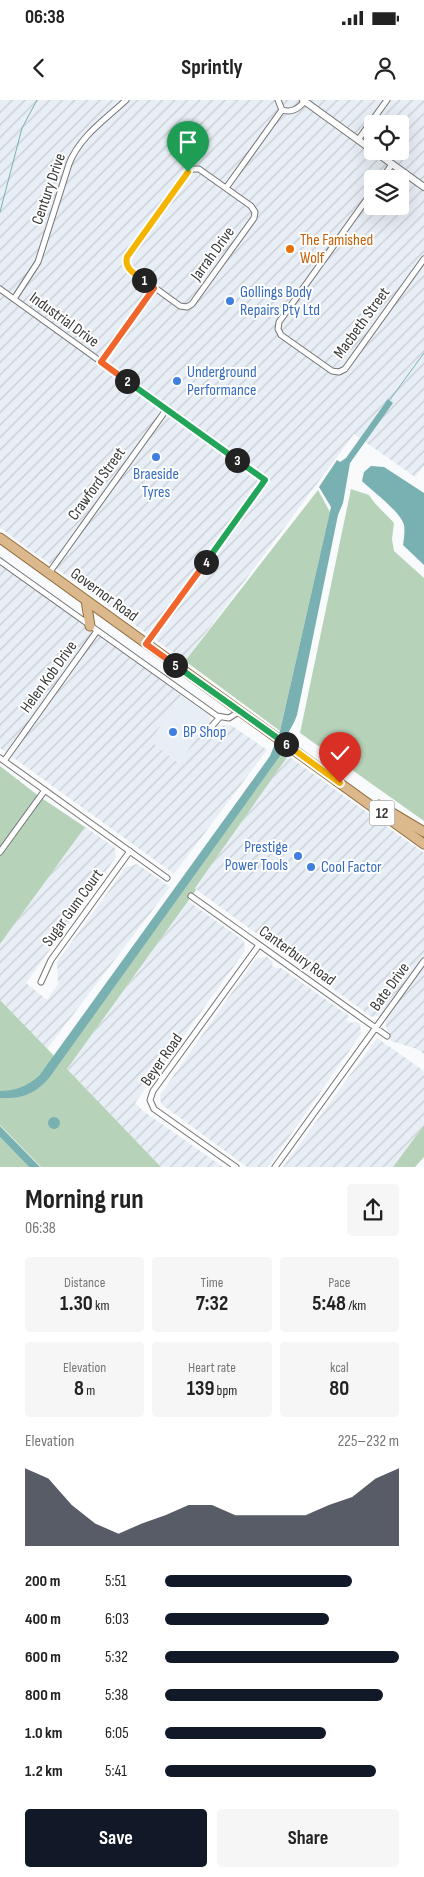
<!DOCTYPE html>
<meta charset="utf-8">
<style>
body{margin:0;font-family:"Sofia Sans Condensed",sans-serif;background:#f6f6f6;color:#222;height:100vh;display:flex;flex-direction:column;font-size:19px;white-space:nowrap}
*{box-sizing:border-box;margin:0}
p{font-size:16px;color:#767676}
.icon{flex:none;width:28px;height:28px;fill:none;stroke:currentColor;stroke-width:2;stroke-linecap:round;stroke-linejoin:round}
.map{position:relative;height:1067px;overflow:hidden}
.drawer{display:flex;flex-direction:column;background:#fff;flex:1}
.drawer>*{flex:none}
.fabs{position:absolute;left:364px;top:15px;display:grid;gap:10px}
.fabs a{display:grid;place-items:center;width:45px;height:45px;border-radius:5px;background:#fff;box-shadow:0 5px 20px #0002;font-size:25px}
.pin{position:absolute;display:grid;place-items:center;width:42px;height:42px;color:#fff;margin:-51px -21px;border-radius:50% 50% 50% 0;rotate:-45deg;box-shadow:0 0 5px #0007}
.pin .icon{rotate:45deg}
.km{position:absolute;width:25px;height:25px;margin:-12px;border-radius:50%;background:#222;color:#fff;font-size:14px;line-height:25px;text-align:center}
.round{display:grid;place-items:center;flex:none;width:52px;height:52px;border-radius:5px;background:#f6f6f6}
.summary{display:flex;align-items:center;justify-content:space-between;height:85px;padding:0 25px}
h1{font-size:28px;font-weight:700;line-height:38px}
.stats{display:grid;grid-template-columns:repeat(3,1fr);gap:8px;height:85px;padding:5px 25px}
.stats div{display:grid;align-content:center;border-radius:5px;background:#f6f6f6;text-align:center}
.stats b{font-size:21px;font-weight:700}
.stats small{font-size:14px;font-weight:400}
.stats p{font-size:14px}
.chart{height:140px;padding:10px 25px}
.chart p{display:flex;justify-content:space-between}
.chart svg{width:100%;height:90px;margin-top:5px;fill:#111827;opacity:.7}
.action{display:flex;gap:10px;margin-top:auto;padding:10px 25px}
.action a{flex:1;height:58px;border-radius:5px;background:#111827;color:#fff;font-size:20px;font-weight:700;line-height:58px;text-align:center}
.action a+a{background:#f6f6f6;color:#222}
ul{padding:0 25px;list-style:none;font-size:16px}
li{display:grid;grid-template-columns:80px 60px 1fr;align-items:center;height:38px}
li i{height:12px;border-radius:6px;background:#111827}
.status{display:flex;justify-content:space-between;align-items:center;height:35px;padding:0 25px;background:#fff;direction:ltr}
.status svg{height:14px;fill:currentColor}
header{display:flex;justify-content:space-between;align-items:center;height:65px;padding:0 25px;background:#fff;font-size:22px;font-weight:700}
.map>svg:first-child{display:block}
.built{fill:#e8eef5}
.industrial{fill:url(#industrial-furrows);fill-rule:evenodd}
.green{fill:#b6d3b9}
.water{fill:#79b0b1}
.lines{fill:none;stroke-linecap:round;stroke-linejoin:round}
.stream{stroke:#79b0b1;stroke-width:1}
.minor-casing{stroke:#747475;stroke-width:7}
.tertiary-casing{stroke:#747475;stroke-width:8}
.primary-casing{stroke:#926d3e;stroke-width:11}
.minor{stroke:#fff;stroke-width:5}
.tertiary{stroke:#fff;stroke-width:6}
.primary{stroke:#dbb98d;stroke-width:9}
.split-1-casing{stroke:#fff;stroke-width:10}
.split-2-casing{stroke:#fff;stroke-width:10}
.split-3-casing{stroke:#fff;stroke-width:10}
.split-4-casing{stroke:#fff;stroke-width:10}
.split-5-casing{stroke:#fff;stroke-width:10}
.split-6-casing{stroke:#fff;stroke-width:10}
.split-7-casing{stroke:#fff;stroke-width:10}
.split-1{stroke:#f5b400;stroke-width:6}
.split-2{stroke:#f0652b;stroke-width:6}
.split-3{stroke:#22a559;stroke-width:6}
.split-4{stroke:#22a559;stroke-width:6}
.split-5{stroke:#f0652b;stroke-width:6}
.split-6{stroke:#22a559;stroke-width:6}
.split-7{stroke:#f5b400;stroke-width:6}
.food-dot{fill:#e8710a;stroke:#fff;stroke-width:2}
.shop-dot{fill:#3f7fe0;stroke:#fff;stroke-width:2}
.labels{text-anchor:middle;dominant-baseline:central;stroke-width:4;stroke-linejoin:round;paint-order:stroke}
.shield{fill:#fff;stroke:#747474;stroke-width:1}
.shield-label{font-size:15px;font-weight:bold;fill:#383838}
.street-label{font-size:16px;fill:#383838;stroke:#fff}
.food-label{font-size:16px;fill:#c56008;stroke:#fff;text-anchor:start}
.shop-label{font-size:16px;fill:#366cbe;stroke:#fff;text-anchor:start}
</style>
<div class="status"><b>06:38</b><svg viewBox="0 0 49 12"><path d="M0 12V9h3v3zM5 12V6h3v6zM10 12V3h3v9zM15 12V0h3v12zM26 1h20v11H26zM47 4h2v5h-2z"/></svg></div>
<header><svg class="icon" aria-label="back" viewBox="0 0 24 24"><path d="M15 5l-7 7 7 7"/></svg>Sprintly<svg class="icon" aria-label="person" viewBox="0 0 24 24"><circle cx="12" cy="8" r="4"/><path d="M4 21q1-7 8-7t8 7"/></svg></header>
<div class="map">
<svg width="424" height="1067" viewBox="0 0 424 1067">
<defs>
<pattern id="industrial-furrows" width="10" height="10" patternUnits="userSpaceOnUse" patternTransform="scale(1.25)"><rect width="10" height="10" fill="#e8eef5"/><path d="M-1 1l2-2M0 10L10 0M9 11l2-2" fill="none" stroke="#c8cdd3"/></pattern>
</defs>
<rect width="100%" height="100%" fill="#f9fafb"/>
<!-- built -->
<path class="built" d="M182,596L210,616V619L180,663L149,641Z"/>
<!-- industrial -->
<path class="industrial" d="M0,0H424V366L415,377L354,334L185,561L0,428ZM372,24H400V51H372ZM372,79H400V106H372Z
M0,456L182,596L150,641L179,663L210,619L221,626L231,625L267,650L174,774L0,648Z
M288,656L424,753V954L417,949L391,941L386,927V922L378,916L372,917L194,788Z
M85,727L115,748L116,757L26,883L47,900L58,884L57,862L126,767L137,764L170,787L47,949L0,900V844Z
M188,801L244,841L245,851L135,1003L142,1010L223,1067H161L67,969Z
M267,857L273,862L272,866L276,868H281L349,916L347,920L351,923L356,922L360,924L361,934L268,1067H247L161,1004L160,995L256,858Z
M377,938L424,971V1025L393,1067H283Z"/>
<!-- green -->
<path class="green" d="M351,389L369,395C375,405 386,414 394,423L392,439L394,451L424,478V721L300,633Z
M318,390L330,412L280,631L185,561Z
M281,649L288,656L195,788L196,790L67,969L161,1067H41L0,1025V900L59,961L280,656Z
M0,666L40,697L85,727L0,844Z
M424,1025V1057L415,1067H393Z
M0,1037L29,1067H0Z"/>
<!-- water -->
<path class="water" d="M388,299L393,303L350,363L343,403L338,415L297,615C292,630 281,640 280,656L49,978C35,994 22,999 0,998V991C16,991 27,986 39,976L270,656L280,631L331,407L319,387L337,360L340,362L346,358Z
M371,366L384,367L424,393V465L403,445C404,439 405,431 404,425C401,412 372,391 362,381L364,372Z
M48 1023a6 6 0 1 1 12 0a6 6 0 1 1-12 0Z
M0,1026L2,1028L40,1067H29L0,1037Z"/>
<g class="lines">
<!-- stream -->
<path class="stream" d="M0,112L22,28L37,0
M389,301L424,253"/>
<defs>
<path id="minor" d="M278,0L282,10
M282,10C292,13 298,9 305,1
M358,40L387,0
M193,69H199L251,106L255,112L254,118L192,204L187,207L180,206L129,169L126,163L127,157L188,72Z
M382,79L392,64
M226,88L282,10
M372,92L279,222L278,229L281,235L332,271L339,272L345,269L424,159
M0,189L265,380L147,544
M14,199L38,162L69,64C80,36 105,20 126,0
M101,262L154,188
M0,461L217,616L229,618L240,611
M49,473L166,310
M204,635L220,617
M0,658L167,778
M4,661L97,531
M0,752L45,690
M191,796L387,936
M41,882L51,860L130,751
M236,1067L154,1009L150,1000L153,991L259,845
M275,1067L424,861"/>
<path id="tertiary" d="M303,0L372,50
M374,51L424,87"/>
<path id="primary" d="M0,438L424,744
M86,500L90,526
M379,705L424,732"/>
</defs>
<!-- minor casing -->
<use href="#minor" class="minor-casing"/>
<!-- tertiary casing -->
<use href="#tertiary" class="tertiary-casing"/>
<!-- primary casing -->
<use href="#primary" class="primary-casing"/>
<!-- minor -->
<use href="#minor" class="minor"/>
<!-- tertiary -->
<use href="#tertiary" class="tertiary"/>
<!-- primary -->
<use href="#primary" class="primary"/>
</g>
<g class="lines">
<defs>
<path id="split-1" d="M144,180C135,174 124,169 127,157L188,72"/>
<path id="split-2" d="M127,281L101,262L154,188L144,180"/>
<path id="split-3" d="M127,281L237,360"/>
<path id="split-4" d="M206,462L265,380L237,360"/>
<path id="split-5" d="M175,565L146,544L206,462"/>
<path id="split-6" d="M175,565L286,644"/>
<path id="split-7" d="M286,644L340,683"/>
</defs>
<!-- split-1 casing -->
<use href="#split-1" class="split-1-casing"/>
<!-- split-2 casing -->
<use href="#split-2" class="split-2-casing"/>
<!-- split-3 casing -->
<use href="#split-3" class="split-3-casing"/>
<!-- split-4 casing -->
<use href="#split-4" class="split-4-casing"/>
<!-- split-5 casing -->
<use href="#split-5" class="split-5-casing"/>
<!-- split-6 casing -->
<use href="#split-6" class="split-6-casing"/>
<!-- split-7 casing -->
<use href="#split-7" class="split-7-casing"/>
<!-- split-1 -->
<use href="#split-1" class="split-1"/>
<!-- split-2 -->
<use href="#split-2" class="split-2"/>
<!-- split-3 -->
<use href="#split-3" class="split-3"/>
<!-- split-4 -->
<use href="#split-4" class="split-4"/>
<!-- split-5 -->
<use href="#split-5" class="split-5"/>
<!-- split-6 -->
<use href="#split-6" class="split-6"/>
<!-- split-7 -->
<use href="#split-7" class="split-7"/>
</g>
<!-- markers -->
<circle class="food-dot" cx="290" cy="149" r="5"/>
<g class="shop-dot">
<circle cx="230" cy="201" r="5"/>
<circle cx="177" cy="281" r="5"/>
<circle cx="156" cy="357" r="5"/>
<circle cx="173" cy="632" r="5"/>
<circle cx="298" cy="756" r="5"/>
<circle cx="311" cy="767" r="5"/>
</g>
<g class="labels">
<!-- shield labels -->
<rect class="shield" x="369.5" y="700.5" width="25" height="25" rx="4"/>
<g class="shield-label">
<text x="382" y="713">12</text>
</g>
<!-- street labels -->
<g class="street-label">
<text transform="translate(49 89) rotate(-71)">Century Drive</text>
<text transform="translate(213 154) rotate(-54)">Jarrah Drive</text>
<text transform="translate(64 220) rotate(36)">Industrial Drive</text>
<text transform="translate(362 223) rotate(-54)">Macbeth Street</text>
<text transform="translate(97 384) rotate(-54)">Crawford Street</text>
<text transform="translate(104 495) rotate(36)">Governor Road</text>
<text transform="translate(49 577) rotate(-54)">Helen Kob Drive</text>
<text transform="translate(73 808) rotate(-54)">Sugar Gum Court</text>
<text transform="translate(297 856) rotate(36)">Canterbury Road</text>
<text transform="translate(390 887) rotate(-54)">Bate Drive</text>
<text transform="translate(162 960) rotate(-55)">Beyer Road</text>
</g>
<!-- food labels -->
<g class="food-label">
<text x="300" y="140">The Famished<tspan x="300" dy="18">Wolf</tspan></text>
</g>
<!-- shop labels -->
<g class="shop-label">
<text x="240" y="192">Gollings Body<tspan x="240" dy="18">Repairs Pty Ltd</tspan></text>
<text x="187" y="272">Underground<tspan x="187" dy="18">Performance</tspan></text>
<text x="156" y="374" text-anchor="middle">Braeside<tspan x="156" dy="18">Tyres</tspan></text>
<text x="183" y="632">BP Shop</text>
<text x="288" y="747" text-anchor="end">Prestige<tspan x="288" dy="18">Power Tools</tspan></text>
<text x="321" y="767">Cool Factor</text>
</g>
</g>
</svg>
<div class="fabs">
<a><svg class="icon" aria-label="locate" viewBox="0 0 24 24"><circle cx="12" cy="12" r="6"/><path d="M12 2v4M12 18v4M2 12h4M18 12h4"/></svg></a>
<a><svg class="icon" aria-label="layers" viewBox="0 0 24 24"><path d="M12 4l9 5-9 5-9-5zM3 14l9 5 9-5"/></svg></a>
</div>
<div class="pin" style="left:188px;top:72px;background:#1e9e55"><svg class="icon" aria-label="arrive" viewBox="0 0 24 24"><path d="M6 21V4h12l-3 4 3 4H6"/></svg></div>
<div class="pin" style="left:340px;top:683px;background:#d93025"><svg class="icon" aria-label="check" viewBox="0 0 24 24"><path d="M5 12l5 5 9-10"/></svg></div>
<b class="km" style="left:144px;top:180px">1</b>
<b class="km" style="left:127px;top:281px">2</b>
<b class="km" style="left:237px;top:360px">3</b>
<b class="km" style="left:206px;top:462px">4</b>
<b class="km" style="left:175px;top:565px">5</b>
<b class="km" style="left:286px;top:644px">6</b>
</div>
<section class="drawer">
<div class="summary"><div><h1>Morning run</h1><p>06:38</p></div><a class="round"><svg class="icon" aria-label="share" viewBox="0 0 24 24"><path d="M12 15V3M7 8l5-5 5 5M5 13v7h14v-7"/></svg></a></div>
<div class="stats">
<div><p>Distance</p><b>1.30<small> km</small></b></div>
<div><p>Time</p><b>7:32</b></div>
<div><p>Pace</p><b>5:48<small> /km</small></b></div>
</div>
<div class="stats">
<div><p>Elevation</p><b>8<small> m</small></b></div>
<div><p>Heart rate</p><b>139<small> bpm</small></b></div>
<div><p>kcal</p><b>80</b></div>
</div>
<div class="chart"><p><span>Elevation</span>225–232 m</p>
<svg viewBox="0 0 160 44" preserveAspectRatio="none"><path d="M0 44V6L10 11L20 24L30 33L40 38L50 33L60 29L70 24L80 24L90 29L100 29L110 29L120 29L130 24L140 20L150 11L160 6V44z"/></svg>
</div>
<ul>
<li><b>200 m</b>5:51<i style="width:80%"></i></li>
<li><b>400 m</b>6:03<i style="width:70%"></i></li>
<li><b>600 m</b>5:32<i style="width:100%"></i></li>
<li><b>800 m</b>5:38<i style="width:93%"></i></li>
<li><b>1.0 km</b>6:05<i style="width:69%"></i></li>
<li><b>1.2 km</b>5:41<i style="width:90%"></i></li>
</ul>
<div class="action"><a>Save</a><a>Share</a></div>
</section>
